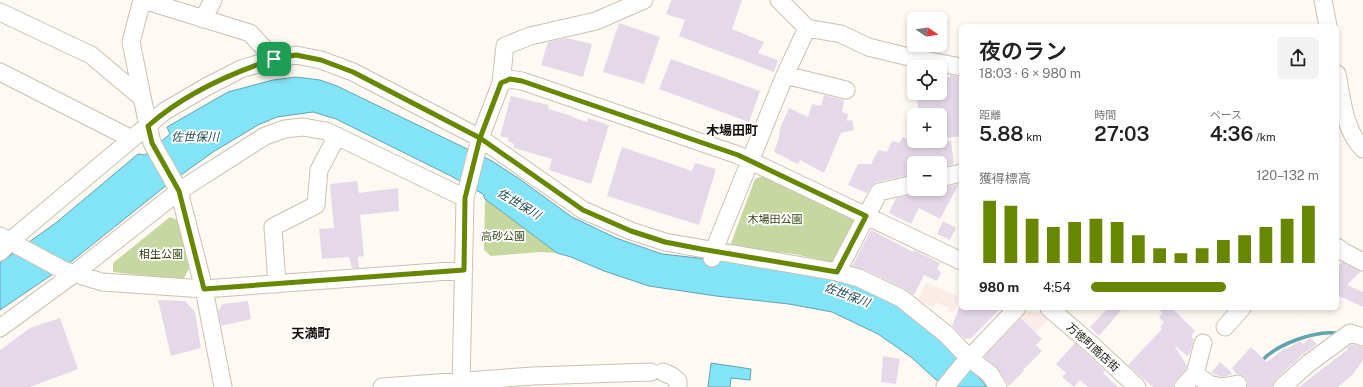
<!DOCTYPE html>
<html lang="ja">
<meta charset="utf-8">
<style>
body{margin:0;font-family:"Public Sans","Noto Sans JP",sans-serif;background:#f2f2f2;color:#222;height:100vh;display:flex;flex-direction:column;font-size:15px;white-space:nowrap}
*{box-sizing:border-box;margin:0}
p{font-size:13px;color:#767676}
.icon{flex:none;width:22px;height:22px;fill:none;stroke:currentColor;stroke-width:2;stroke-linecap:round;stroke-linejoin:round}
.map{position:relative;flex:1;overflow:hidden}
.panel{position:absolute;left:959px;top:24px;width:380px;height:286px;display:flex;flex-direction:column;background:#fff;border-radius:6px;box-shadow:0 2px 6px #0003}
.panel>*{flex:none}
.needle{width:26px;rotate:103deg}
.fabs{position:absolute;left:907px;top:12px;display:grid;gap:8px}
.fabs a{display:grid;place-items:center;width:40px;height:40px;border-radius:6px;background:#fff;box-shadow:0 2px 6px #0003;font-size:20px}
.pin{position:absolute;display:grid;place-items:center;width:34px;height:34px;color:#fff;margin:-17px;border-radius:8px;box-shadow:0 2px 6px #0006}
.round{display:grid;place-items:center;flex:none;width:42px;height:42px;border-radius:6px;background:#f2f2f2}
.head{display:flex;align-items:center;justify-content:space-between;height:68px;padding:0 20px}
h1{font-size:22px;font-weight:600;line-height:30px}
.figures{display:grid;grid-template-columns:repeat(3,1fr);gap:6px;height:68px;padding:4px 20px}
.figures div{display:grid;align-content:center}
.figures b{font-size:20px;font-weight:600}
.figures small{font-size:11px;font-weight:400}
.figures p{font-size:11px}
.chart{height:112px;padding:8px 20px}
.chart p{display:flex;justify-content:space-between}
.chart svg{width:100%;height:72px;margin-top:4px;stroke:#678701;stroke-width:6}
ul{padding:0 20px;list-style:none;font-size:13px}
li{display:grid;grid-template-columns:64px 48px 1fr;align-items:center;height:30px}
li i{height:10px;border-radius:5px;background:#678701}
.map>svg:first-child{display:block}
.commercial{fill:#fbece8}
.green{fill:#c6d8a0}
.water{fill:#83e3f7;stroke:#61a3b0}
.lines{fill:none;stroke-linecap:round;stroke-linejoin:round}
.stream{stroke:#61a3b0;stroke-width:3.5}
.building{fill:#e5d9e9}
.minor-casing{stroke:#cbc1b1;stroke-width:19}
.minor{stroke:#fff;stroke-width:17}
.route-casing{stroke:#fff;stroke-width:8}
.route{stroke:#678701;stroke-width:5}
.labels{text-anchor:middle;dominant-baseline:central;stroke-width:3.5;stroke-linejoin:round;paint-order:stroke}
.park-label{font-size:11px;fill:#374512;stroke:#fff}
.street-label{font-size:11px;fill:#120e09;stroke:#fff}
.water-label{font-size:12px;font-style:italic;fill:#204c54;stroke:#fff}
.quarter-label{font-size:13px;font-weight:bold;fill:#120e09;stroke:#fff}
</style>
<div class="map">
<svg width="1363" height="387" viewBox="0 0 1363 387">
<rect width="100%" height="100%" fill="#fef9f2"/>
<!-- commercial -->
<path class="commercial" d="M926,283L959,297L953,313L948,311L949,308L935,302L933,308L918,300Z
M1026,312H1040L1049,319L1036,333L1021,317Z"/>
<!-- green -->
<path class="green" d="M763,176L855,221L837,264L795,254L734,247L731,243L755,179Z
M485,199L557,253L540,252L491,256L484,250Z
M170,217L178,220L189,269L183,280L113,272V263Z"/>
<!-- water -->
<path class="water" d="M296,77L320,80L337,86L492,161L521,180L572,217L616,238L662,254L725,261L834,278L866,287L892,301L935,334L976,374L987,387H944L911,357L878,334L832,312L789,304L716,296L649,286L604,271L571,257L557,253L485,199L483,194L451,176L336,119L313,112L277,117L258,125L213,152L163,188L72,261L0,310V263L57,222L138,154L145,155L170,134L167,127L228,92L273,80Z
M711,363L751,369L750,380L731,378L730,387H708Z"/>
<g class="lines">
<!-- stream -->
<path class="stream" d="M1262,361C1275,345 1319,328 1340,334"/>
</g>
<!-- building -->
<path class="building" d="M674,0H742L732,29L764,42L758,53L778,60L774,72L679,36L685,20L666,14L671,1Z
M619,23L660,37L644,84L603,72Z
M566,38L592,44L583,77L541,65L548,42Z
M671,59L760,91L749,122L659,89Z
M950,75L960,77L961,83V136L946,138L940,124V115H931L928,111L919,113L917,100H919L918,93H943L940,78L950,77Z
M824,95L844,100L842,112L848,114L847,121L852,120L854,130L841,133L824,173L800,160L798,164L774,152L779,138L780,128L789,108L808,117L812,104L821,106Z
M511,96L549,105L548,109L572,116V117L587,122L588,118L609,125L591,184L549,170L552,159L514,148V144L508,141V138L500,136Z
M903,137L928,149L926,141H951L954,164L940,168V163H914V174L876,182L870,187L867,193L848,185L858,164H871L878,150L887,152L892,141L899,143Z
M622,147L692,171L695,163L716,169L699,225L607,196Z
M357,181L359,193L398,188L399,211L360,215L364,256L358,257L359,268H352L349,257L322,259L319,229L334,228L330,184Z
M959,184L940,219L919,208L911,224L889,213L896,198L916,194L922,189H940V188Z
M943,221L956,228L950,240L937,234Z
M871,230L913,252L914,250L940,263L937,269L941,272L937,281L924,275L914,295L905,289L863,269L852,266Z
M1342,262L1361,271L1347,285L1363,292V307L1337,295V268Z
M158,300L185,301L195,312L201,348L171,356Z
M248,301L251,319L221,326L218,311L223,304Z
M959,308H1001L971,338L965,339L952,326Z
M1108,308H1123L1099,336L1090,327Z
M1159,308H1172L1195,331L1191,336L1194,340L1190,353L1187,356L1174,345L1187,366L1186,369L1175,381L1173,387H1153L1128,365L1162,329L1160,327L1164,322L1159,318L1162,313Z
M60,318L78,369L30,387H0V350L30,328Z
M1021,318L1042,339L1036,345L1042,351L1023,370L1024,371L1009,386L998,369L984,357Z
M1310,338L1317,344L1302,355L1275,380L1272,387H1247L1248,382L1246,378L1242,375L1236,374L1232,368L1251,347L1267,362L1285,348L1286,349L1300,341L1303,344Z
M1075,343L1105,371L1103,373L1118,387H1088L1080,380L1074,387L1062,377L1066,373L1056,364Z
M1352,344L1363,347V360L1353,374L1338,387H1299L1348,349L1347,348Z
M883,356L900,359L896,384L881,382Z
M1220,362L1232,373L1230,375L1222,377L1211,373Z"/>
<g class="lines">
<defs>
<path id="minor" d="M142,0L131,42L148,126L152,143L179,191L204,289L223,387
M143,0L250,33L274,59
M779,0L807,28L841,34L868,47L909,57L961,67
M1323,0L1328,26
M0,12L91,55L142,98
M203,19L213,0
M0,72L132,139
M1337,74C1342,99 1344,130 1363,149
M785,75L846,90
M501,83L505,46L530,36L596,21L644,0
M940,178L961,173
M0,236L63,270L102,282L204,289L464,270
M1337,247L1344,252L1363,262
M0,252L10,241L165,111L206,87L241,69L274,59L296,55L321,60L353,72L480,138L583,210L631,231L665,242L837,272L859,278L901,298L946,334L969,358L990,374L998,387
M712,258L718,240L785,75L807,28
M837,272L879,192L914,184
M277,284L273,227L316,205L319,170L337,136
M1049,308L1092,345L1137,387
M1225,327L1242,308
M0,328L75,273L179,191L265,136L285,129L303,127L326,131L465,198
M663,372L672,376L678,381V387
M1195,374L1209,384L1221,387
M382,387L533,376L651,372
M461,387L465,198L480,138L501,83L510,79L522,81L738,155L961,261
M945,387L963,365L1017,308
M1183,387L1195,374L1203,343
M1222,387L1238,384
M1282,387L1309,363L1350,333L1363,337"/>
</defs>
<!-- minor casing -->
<use href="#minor" class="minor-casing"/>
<!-- minor -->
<use href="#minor" class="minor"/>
</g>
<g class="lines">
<defs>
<path id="route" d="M274,59C228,74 184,94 148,126L152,143L179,191L204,289L464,270L465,198L480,138L583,210L631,231L665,242L701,249L837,272L866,216L738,155L522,81L510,79L501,83L480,138L353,72L321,60L296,55L274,59"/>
</defs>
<!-- route casing -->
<use href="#route" class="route-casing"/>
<!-- route -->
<use href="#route" class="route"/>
</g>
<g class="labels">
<!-- park labels -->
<g class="park-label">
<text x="775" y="219">木場田公園</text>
<text x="503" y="236">高砂公園</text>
<text x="161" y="254">相生公園</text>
</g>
<!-- street labels -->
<g class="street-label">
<text transform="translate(1093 347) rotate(42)">万徳町商店街</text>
</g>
<!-- water labels -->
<g class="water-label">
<text x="195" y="137">佐世保川</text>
<text transform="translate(519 204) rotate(31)">佐世保川</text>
<text transform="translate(847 295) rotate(21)">佐世保川</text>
</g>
<!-- quarter labels -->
<g class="quarter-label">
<text x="732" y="130">木場田町</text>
<text x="311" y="333">天満町</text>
</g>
</g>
</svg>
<div class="fabs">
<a><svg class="needle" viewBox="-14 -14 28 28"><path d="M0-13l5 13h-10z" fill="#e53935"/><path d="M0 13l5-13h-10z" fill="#767676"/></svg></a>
<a><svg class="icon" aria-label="locate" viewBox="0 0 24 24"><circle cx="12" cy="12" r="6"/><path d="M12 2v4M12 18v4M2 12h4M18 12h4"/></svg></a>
<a>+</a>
<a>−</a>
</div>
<div class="pin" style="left:274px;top:59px;background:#1e9e55"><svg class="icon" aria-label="arrive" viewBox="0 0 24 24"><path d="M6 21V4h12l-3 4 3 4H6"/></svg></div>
<section class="panel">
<div class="head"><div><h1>夜のラン</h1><p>18:03 · 6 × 980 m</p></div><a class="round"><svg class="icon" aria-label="share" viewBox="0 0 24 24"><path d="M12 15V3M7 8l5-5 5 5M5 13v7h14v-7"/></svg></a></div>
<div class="figures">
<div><p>距離</p><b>5.88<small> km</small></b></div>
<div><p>時間</p><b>27:03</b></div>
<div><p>ペース</p><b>4:36<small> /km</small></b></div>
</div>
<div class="chart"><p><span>獲得標高</span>120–132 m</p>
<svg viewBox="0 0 160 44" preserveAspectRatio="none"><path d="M5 44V6M15 44V9M25 44V17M35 44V22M45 44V19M55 44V17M65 44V19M75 44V27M85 44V35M95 44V38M105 44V35M115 44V30M125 44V27M135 44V22M145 44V17M155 44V9"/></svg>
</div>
<ul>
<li><b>980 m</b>4:54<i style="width:59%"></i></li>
</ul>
</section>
</div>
